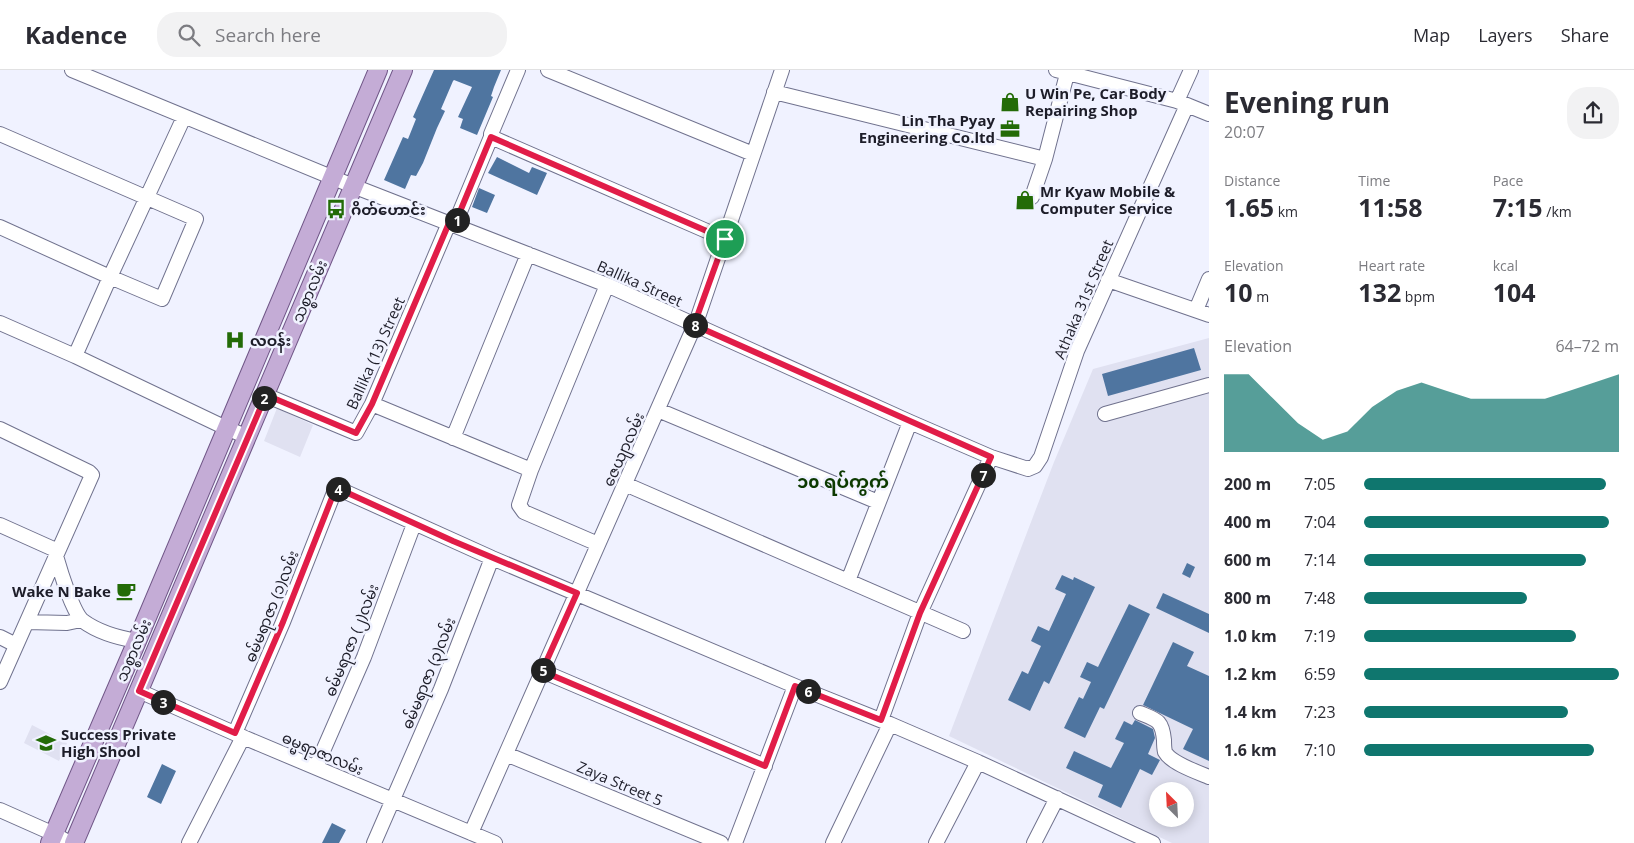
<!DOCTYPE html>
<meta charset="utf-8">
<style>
body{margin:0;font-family:"Open Sans","Noto Sans Myanmar",sans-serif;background:#f2f2f3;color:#2b2b33;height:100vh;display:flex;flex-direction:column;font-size:19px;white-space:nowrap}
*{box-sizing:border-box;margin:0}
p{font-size:16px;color:#7c7c81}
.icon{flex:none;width:28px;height:28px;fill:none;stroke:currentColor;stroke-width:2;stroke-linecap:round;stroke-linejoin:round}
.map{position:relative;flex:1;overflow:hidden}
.side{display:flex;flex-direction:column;background:#fff;width:425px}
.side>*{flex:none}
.needle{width:32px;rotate:336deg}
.controls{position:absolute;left:1149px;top:712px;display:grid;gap:10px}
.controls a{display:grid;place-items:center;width:45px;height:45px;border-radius:50%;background:#fff;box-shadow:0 2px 12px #0003;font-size:25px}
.pin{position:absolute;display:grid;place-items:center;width:42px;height:42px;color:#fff;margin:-21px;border:2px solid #fff;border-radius:50%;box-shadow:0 1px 5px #0007}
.km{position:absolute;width:25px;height:25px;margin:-12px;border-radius:50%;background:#222;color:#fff;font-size:14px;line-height:25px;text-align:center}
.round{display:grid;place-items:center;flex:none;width:52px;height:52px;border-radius:20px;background:#f2f2f3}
.overview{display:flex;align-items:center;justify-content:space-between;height:85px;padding:0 15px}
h1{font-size:28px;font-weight:700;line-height:38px}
.figures{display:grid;grid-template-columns:repeat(3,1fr);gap:8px;height:85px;padding:5px 15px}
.figures div{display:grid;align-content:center}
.figures b{font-size:25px;font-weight:700}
.figures small{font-size:14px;font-weight:400}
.figures p{font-size:14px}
.chart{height:140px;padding:10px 15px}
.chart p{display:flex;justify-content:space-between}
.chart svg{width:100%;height:90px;margin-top:5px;fill:#0f766e;opacity:.7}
ul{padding:0 15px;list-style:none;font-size:16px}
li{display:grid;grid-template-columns:80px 60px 1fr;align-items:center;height:38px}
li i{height:12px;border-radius:6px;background:#0f766e}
header{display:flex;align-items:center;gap:30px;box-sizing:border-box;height:70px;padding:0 25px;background:#fff;border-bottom:1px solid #e1e1e2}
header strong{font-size:24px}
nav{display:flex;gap:28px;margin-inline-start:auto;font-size:18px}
.search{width:350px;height:45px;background:#f2f2f3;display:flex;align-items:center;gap:12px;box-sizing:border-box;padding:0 18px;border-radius:20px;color:#7c7c81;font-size:19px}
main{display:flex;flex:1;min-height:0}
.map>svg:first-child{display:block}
.built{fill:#e0e1f1;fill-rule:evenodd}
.building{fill:#4f75a0}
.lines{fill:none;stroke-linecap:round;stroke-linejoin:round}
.minor-casing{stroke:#70728e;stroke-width:16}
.major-casing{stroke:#705687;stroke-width:20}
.minor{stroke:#fff;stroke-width:14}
.major{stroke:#c4acd6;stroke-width:18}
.route-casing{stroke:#fff;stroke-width:10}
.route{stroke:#e11d48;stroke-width:6}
.labels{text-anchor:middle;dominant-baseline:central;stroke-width:5;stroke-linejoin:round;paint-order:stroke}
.poi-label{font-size:15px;font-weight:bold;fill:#1d1d29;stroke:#f0f2ff;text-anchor:start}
.street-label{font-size:15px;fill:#1d1d29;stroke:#f0f2ff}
.quarter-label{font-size:18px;font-weight:bold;fill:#0c3a00;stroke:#f0f2ff}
</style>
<header>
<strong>Kadence</strong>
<div class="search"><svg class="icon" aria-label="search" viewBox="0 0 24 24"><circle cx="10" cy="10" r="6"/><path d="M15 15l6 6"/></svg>Search here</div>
<nav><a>Map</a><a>Layers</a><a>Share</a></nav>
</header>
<main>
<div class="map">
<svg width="1209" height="773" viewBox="0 0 1209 773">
<rect width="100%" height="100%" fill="#f0f2ff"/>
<!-- built -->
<path class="built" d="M1209,268V773H1172L949,666L1054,392L1093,299ZM1158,721H1185V749H1158Z
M277,338L313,355L300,387L264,371Z
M32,655L67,673L59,691L24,673Z"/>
<!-- building -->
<path class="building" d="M434,0H501L494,17L491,26L493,27L477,65L460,58L463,49L458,47L472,17L454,10L453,11L441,39L445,41L437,58L423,93L416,106L411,105L405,119L384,110L403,67L408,69L416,49L413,47Z
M497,87L529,103L532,97L547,103L537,125L488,103Z
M479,118L495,125L487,143L472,137Z
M1194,278L1201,300L1108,326L1102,304Z
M1187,493L1195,497L1190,508L1182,504Z
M1062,505L1073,510L1074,507L1095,517L1049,614L1044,611L1030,641L1008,630L1022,601L1028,604L1041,576L1031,571L1038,556L1049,561L1066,524L1055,519Z
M1163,523L1209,544V563L1156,538Z
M1129,534L1150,544L1104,639L1100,637L1085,668L1064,658L1079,627L1083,629L1091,612L1080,607L1087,592L1098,597Z
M1173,572L1194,582L1187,596L1209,606V691L1183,679L1193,659L1143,635Z
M1135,650L1153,659L1155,668L1148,684L1160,690L1152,705L1140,699L1121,738L1098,727L1103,715L1066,698L1074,681L1111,698L1124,673L1115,669L1124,651L1132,655Z
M162,694L176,701L161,734L147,727Z
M332,753L346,760L339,773H322Z"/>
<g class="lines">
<defs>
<path id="minor" d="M72,0L353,116L607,215L910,352L991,387L1028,399L1035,396L1041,387L1077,281L1187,35
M518,0L491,64V67L725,169
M548,0L753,84
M1056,0L1177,31L1209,44
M774,22L1045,89
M1177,31L1191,0
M0,64L196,149L162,229L110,207L0,157
M1032,127L1045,89L1068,0
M454,156L491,67
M1108,210L1209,245
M1196,240L1209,209
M0,253L75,286L226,358L248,367
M75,286L110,207L184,47
M265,325L356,363L372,334L449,153
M372,334L531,400
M658,340L878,432
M1105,344L1209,315
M0,359L89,402L92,405L0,612
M453,368L528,184
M625,414L963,561
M0,455L58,481
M598,474L524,442L519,435L531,400L607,215
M56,486C60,500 73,543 83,551C98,562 119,568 137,571
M848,511L910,352
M27,552L67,553L81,550
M0,567L16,575
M542,601L765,696
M139,621L243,667L495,773
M1140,643C1157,650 1162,650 1164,670C1164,673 1164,678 1165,682C1171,693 1197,702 1209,707
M881,650L920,543L991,387
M235,663L283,552L335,420L339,419L492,488L795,616L890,654L978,692L1153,773
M506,684L721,773
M316,697L364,587L414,454
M0,740L54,764L70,773
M471,763L697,250L782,0
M189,773L243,667
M374,773L441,619L492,488
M735,773L795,616
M833,773L890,654
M936,773L978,692
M1034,773L1057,728"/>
<path id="major" d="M50,773L137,571L378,0
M74,773L403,0"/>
</defs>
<!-- minor casing -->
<use href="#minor" class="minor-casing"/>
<!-- major casing -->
<use href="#major" class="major-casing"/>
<!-- minor -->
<use href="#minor" class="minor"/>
<!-- major -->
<use href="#major" class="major"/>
</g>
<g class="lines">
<defs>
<path id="route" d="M491,67L725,169L694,255L991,387L920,543L881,650L795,616L765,696L542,601L577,523L453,471L339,419L335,420L283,552L235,663L139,621L266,325L356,363L372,334L449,153L454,156Z"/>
</defs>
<!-- route casing -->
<use href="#route" class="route-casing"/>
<!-- route -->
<use href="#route" class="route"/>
</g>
<!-- icons -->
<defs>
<symbol id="shop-bare" viewBox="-9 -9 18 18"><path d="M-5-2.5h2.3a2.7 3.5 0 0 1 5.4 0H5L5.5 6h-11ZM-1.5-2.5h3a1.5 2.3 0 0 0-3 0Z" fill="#236b07" stroke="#f0f2ff" stroke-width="2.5" paint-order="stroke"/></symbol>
<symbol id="office-bare" viewBox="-9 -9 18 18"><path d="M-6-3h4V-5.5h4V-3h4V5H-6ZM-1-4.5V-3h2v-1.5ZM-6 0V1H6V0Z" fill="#236b07" stroke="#f0f2ff" stroke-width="2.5" paint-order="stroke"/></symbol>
<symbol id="bus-bare" viewBox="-9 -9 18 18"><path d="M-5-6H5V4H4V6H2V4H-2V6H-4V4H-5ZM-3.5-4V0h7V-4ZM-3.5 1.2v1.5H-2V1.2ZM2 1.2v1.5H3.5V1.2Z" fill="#236b07" stroke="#f0f2ff" stroke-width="2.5" paint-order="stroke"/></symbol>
<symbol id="hospital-bare" viewBox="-9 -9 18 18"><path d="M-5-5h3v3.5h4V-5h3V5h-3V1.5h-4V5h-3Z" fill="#236b07" stroke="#f0f2ff" stroke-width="2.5" paint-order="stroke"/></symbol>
<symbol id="cafe-bare" viewBox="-9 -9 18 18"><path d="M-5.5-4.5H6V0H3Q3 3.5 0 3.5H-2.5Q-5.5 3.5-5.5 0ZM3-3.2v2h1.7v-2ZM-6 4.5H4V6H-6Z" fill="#236b07" stroke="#f0f2ff" stroke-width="2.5" paint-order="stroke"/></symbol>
<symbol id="school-bare" viewBox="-9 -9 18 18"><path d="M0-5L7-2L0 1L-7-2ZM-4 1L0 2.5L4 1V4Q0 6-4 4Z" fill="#236b07" stroke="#f0f2ff" stroke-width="2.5" paint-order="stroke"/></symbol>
</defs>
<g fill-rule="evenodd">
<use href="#shop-bare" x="996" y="18" width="28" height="28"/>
<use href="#office-bare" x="996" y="45" width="28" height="28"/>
<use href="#shop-bare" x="1011" y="116" width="28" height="28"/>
<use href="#bus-bare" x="322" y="125" width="28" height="28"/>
<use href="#hospital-bare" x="221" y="256" width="28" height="28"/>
<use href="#cafe-bare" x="112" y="507" width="28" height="28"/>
<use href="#school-bare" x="32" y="659" width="28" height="28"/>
</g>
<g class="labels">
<!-- poi labels -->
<g class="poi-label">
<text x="1025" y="23">U Win Pe, Car Body<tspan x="1025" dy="17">Repairing Shop</tspan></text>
<text x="995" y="50" text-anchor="end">Lin Tha Pyay<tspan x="995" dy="17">Engineering Co.ltd</tspan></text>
<text x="1040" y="121">Mr Kyaw Mobile &amp;<tspan x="1040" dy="17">Computer Service</tspan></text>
<text x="351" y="139">ဂိတ်ဟောင်း</text>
<text x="250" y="270">လဝန်း</text>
<text x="111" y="521" text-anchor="end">Wake N Bake</text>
<text x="61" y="664">Success Private<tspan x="61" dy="17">High Shool</tspan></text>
</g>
<!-- street labels -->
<g class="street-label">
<text transform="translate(640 213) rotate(24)">Ballika Street</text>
<text transform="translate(309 221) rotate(-67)">သစ္စာလမ်း</text>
<text transform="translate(1083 229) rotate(-67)">Athaka 31st Street</text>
<text transform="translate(375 283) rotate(-66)">Ballika (13) Street</text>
<text transform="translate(623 379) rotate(-66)">ဇေယျာလမ်း</text>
<text transform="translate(271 536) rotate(-68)">ဓမ်မရာဇာ (၁)လမ်း</text>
<text transform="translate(351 570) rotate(-68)">ဓမ်မရာဇာ (၂)လမ်း</text>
<text transform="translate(133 580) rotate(-67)">သစ္စာလမ်း</text>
<text transform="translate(428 603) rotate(-68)">ဓမ်မရာဇာ (၃)လမ်း</text>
<text transform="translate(323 683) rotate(23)">ဓမ္မရာဇာလမ်း</text>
<text transform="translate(620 713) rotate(23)">Zaya Street 5</text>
</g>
<!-- quarter labels -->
<g class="quarter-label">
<text x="843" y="411">၁o ရပ်ကွက်</text>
</g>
</g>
</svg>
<div class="controls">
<a><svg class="needle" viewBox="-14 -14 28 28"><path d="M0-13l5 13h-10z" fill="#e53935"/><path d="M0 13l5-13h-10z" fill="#7c7c81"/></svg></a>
</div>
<div class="pin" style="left:725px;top:169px;background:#1e9e55"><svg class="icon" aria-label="arrive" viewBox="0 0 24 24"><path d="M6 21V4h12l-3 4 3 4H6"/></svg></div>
<b class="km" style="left:457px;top:150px">1</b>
<b class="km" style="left:264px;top:328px">2</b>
<b class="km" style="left:163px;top:632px">3</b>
<b class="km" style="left:338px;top:419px">4</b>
<b class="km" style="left:543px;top:600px">5</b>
<b class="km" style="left:808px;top:621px">6</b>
<b class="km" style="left:983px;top:405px">7</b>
<b class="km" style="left:695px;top:255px">8</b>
</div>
<section class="side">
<div class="overview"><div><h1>Evening run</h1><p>20:07</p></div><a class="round"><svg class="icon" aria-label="share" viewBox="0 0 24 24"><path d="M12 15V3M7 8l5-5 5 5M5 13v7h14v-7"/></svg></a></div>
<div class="figures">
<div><p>Distance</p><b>1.65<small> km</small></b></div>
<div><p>Time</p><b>11:58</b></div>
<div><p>Pace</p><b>7:15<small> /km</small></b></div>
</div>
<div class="figures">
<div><p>Elevation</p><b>10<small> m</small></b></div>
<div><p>Heart rate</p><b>132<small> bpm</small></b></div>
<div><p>kcal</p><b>104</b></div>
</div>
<div class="chart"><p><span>Elevation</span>64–72 m</p>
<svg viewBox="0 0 160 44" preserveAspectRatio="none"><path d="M0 44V6L10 6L20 18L30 30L40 38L50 34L60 22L70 14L80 10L90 14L100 18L110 18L120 18L130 18L140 14L150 10L160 6V44z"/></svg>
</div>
<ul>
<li><b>200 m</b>7:05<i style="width:95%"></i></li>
<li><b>400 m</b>7:04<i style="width:96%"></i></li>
<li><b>600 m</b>7:14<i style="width:87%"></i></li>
<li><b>800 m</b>7:48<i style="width:64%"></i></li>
<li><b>1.0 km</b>7:19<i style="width:83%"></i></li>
<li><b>1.2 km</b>6:59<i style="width:100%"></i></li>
<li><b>1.4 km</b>7:23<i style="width:80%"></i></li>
<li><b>1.6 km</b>7:10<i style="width:90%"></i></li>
</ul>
</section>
</main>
